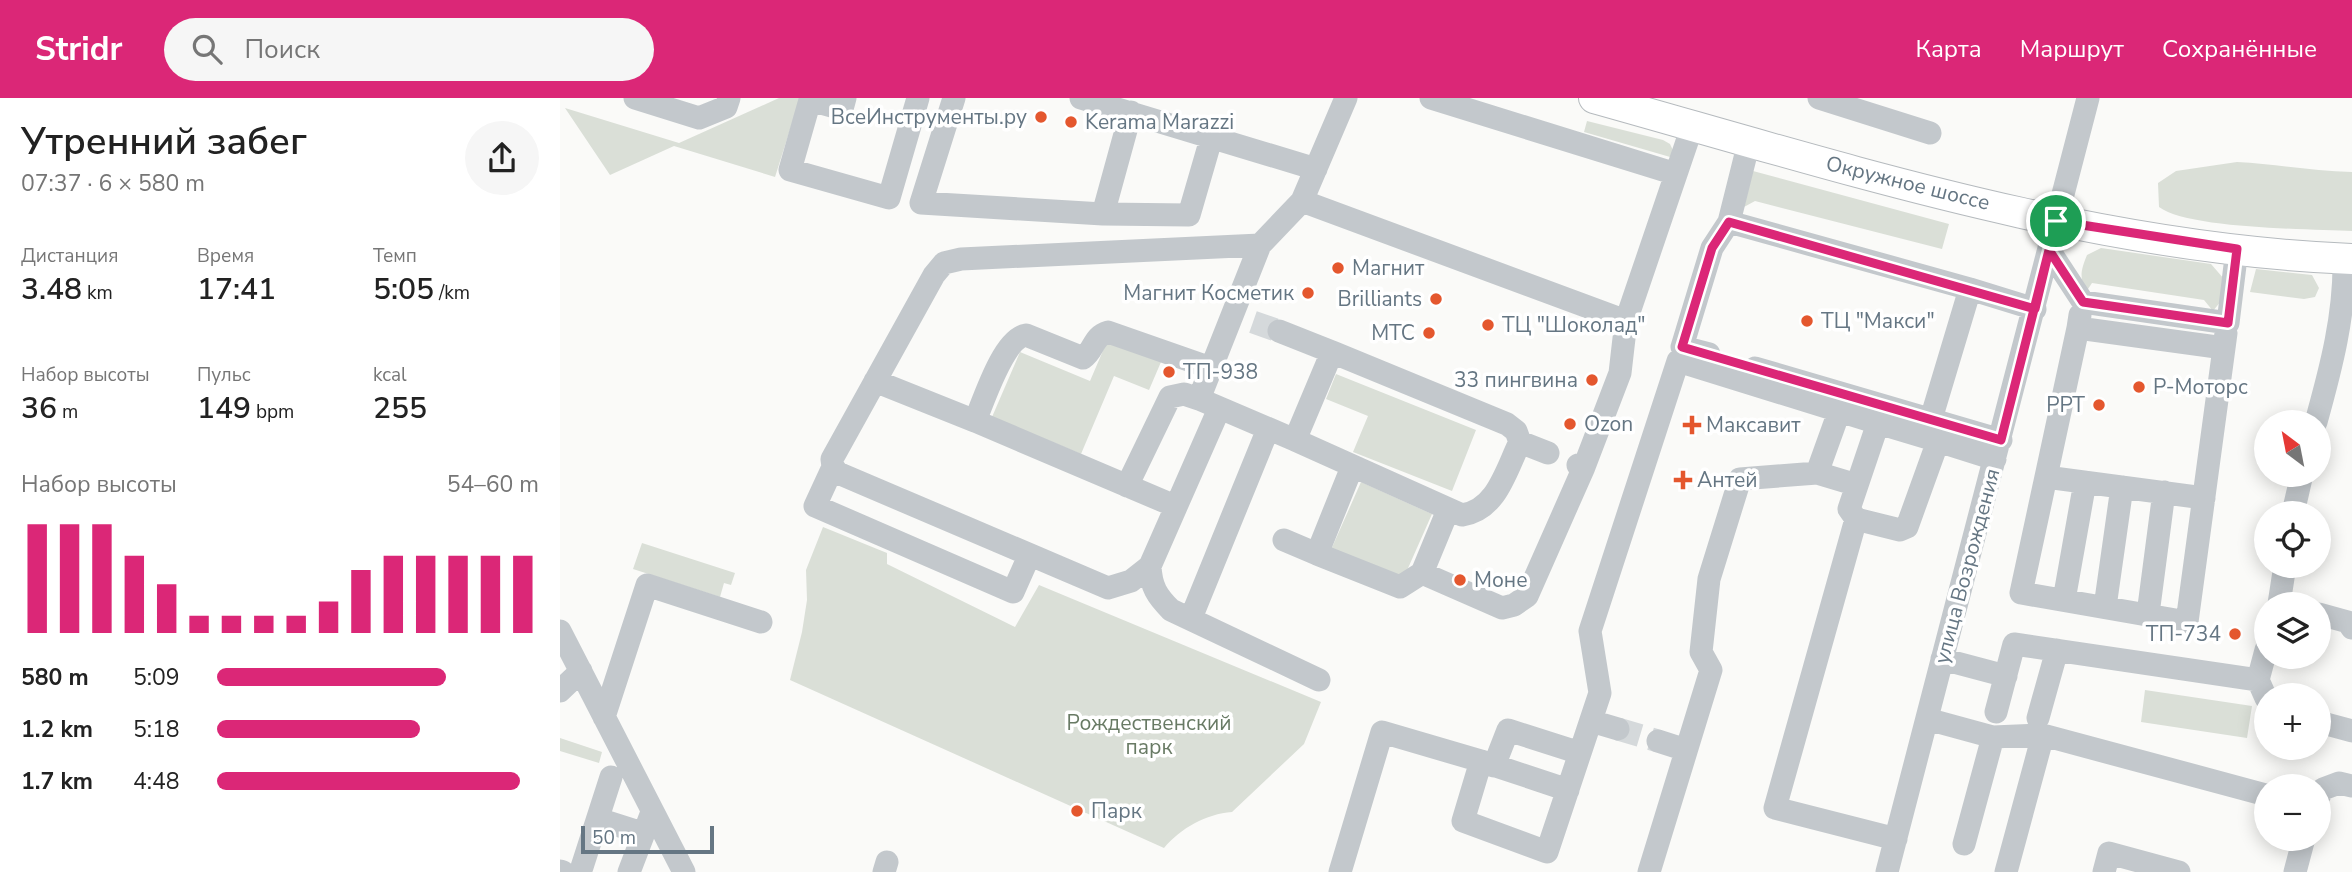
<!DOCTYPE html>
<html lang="ru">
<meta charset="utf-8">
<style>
body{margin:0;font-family:"Nunito Sans",sans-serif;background:#f6f6f6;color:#222;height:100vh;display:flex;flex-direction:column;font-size:26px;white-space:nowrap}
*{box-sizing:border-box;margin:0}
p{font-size:23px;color:#767676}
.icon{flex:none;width:38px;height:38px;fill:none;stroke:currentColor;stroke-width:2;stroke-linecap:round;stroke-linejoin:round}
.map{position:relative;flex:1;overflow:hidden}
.panel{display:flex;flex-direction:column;background:#fff;width:560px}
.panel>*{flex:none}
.needle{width:46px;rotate:328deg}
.tools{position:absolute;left:1694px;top:312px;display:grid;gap:14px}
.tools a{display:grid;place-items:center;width:77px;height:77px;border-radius:50%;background:#fff;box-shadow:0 4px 18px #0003;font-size:35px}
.scale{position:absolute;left:21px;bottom:18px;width:133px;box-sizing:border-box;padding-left:7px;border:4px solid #657683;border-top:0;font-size:19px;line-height:24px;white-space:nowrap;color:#657683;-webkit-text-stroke:5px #fff;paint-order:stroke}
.pin{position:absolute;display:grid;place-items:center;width:60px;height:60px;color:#fff;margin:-30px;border:4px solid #fff;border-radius:50%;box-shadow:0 2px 7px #0007}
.round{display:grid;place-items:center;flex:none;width:74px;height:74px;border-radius:37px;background:#f6f6f6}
.head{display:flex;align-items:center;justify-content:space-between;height:119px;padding:0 21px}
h1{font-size:38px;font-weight:600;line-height:52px}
.stats{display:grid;grid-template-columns:repeat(3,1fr);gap:10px;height:119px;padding:7px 21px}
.stats div{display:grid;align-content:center}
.stats b{font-size:30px;font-weight:600}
.stats small{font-size:19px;font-weight:400}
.stats p{font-size:19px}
.chart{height:196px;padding:14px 21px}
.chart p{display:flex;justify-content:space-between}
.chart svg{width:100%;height:126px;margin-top:7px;stroke:#db2777;stroke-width:6}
ul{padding:0 21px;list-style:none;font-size:23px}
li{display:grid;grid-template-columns:112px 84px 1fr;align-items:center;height:52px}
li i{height:18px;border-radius:9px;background:#db2777}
header{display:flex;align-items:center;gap:42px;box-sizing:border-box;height:98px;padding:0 35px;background:#db2777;color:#fff}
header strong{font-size:33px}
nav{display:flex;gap:38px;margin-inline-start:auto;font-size:24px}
.search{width:490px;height:63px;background:#f6f6f6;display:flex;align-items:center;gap:18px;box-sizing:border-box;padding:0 24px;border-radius:38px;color:#767676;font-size:26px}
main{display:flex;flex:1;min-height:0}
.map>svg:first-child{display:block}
.green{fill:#dadfd7}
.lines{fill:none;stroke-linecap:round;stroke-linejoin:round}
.minor-tunnel{stroke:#d5d9db;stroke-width:23;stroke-dasharray:23 11;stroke-linecap:butt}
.major-casing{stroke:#b5babe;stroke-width:32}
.minor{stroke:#c3c8cc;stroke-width:23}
.major{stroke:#fff;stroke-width:30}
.route-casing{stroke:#fff;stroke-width:14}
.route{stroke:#db2777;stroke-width:9}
.poi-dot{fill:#e4572e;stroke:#fff;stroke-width:2.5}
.labels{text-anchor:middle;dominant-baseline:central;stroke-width:7;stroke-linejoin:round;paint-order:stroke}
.poi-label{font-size:21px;fill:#657683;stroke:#fff;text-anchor:start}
.street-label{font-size:21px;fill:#657683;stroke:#fff}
.park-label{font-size:21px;fill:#687a64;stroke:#fff}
</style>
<header>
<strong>Stridr</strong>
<div class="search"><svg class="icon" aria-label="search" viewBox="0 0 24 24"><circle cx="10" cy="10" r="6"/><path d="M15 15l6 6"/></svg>Поиск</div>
<nav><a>Карта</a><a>Маршрут</a><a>Сохранённые</a></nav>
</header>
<main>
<section class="panel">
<div class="head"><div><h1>Утренний забег</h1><p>07:37 · 6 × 580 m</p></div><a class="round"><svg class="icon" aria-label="share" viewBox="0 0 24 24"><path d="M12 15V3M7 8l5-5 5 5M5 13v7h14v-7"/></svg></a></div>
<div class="stats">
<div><p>Дистанция</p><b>3.48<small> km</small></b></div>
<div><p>Время</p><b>17:41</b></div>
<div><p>Темп</p><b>5:05<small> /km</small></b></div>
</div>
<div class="stats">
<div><p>Набор высоты</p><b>36<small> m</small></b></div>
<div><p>Пульс</p><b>149<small> bpm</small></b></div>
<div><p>kcal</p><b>255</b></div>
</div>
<div class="chart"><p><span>Набор высоты</span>54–60 m</p>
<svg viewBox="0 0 160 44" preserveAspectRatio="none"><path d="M5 44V6M15 44V6M25 44V6M35 44V17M45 44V27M55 44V38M65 44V38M75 44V38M85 44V38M95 44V33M105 44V22M115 44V17M125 44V17M135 44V17M145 44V17M155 44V17"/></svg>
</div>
<ul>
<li><b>580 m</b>5:09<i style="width:71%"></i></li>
<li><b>1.2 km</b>5:18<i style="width:63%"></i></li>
<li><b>1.7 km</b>4:48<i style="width:94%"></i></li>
</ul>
</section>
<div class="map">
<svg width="1792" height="774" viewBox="0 0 1792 774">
<rect width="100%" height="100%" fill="#fafaf8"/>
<!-- green -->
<path class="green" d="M219,0H240L215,79L114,48L50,77L5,10L119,45Z
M1027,23L1103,42L1110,46L1117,61L1024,34Z
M1677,64C1716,66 1753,73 1792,74V133C1751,131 1628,131 1599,109L1598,85L1616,73Z
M1193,73L1389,126L1382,151L1195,103L1184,109Z
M1541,150L1651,166L1664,181L1661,203L1653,213L1644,202L1532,185L1526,194C1519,179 1521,172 1527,157Z
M1696,171L1752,177L1759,190L1755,199L1744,201L1690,194Z
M548,241L601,264L589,292L554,278L521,356L432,319L460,254L530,283Z
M776,276L916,332L892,393L793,354L808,318L766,301Z
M801,384L872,416L841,486L770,454Z
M263,429L327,455V466L455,529L479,487L761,604L744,646L672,714C646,716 621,730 604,750L230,582L242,534L247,502L246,472Z
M82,445L175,475L171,487L164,485L160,499L73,471Z
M1585,592L1692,608L1687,640L1581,624Z
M0,640L42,654L39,665L0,653Z"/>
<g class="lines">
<!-- minor-tunnel -->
<path class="minor-tunnel" d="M693,224L719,233
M1058,631L1098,643"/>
<defs>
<path id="major" d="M1034,0C1281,69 1533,151 1792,161"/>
</defs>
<!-- major casing -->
<use href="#major" class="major-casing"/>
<!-- minor -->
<path class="minor" d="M75,0L139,20L166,9L169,0
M285,0L282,11L250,2L230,72L329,100L358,0
M394,0L361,105L543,116L571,14
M521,0L756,71
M786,0L742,103L1066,223L1132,29
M871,0L1116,76
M1259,0L1370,35
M1189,44L1169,124L1410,191L1371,321
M543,116L629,117L651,41
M1489,152L1523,204L1668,225L1677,151
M1410,191L1475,211
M1520,217L1518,230L1664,250L1666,235
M1518,230L1461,495L1627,524L1664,250
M719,233L772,254
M1149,256L1122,249L1152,150L1169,124
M1195,270L1441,342
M315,283L415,323
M659,311L590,468L571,483L548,490L278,375L273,369L272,361L374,177L384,165L401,161L700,147
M1756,324C1771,270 1785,217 1784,161
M735,342L902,417C937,412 946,372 960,344L956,333L947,326L772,254L735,342L639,301L700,147L742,103
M1378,343L1318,325L1289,411L1296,421L1340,432L1347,429L1378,343L1435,361
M960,344L988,355
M1018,367L1024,369L1060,275L1066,223
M273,369L255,408L453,494L469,458
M792,369L757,456L840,489L862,475L888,412
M1257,375L1297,387
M1486,379L1644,400
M567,388L610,299L624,296L639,301
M615,408L415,323C424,302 443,241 466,237L523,260C534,253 533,238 548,234L651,270
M1733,415L1742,376
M1296,421L1215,710L1336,741
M724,442L757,456
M590,468C591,489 597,498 611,512L759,582
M862,475L942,510L954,507L967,498L1024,369
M1504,502L1525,384
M1719,506L1725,467
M1545,509L1562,389
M1588,516L1604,394
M1759,516L1788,524L1792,530
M631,520L708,331
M0,533L124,774
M1706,552L1698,582L1706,600
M1382,561L1446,578
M0,593L21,573
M1436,614L1454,546L1698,582
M44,619L87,487L201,524
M1478,620L1497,552
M1367,621L1433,639L1483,637L1706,697
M1031,623L1058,631
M1759,624L1792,633
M1098,643L1126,652
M921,663L1008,692
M934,668L948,632L1020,655
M1759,698L1763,691L1779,685L1792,688
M38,721L82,735
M1404,746L1433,639
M22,769L51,679
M0,773L3,774
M69,774L92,714
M324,774L327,764
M780,774L822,634L921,663L903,723L987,754L1040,595L1030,533L1118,263L1318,325
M1089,774L1151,572L1141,554L1149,481L1180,381L1257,375L1280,311
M1327,774L1528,0
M1446,774L1483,637
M1544,774L1549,755L1619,774
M1735,774L1744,740"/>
<!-- major -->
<use href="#major" class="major"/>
</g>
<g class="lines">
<defs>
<path id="route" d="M1496,123L1475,211L1169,124L1152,150L1122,249L1441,342C1457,279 1473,216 1489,152L1523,204L1668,225L1677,151L1496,123"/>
</defs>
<!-- route casing -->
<use href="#route" class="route-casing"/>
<!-- route -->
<use href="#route" class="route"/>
</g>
<!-- markers -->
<g class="poi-dot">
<circle cx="481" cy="19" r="7"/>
<circle cx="511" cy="24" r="7"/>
<circle cx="778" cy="170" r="7"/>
<circle cx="748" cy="195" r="7"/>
<circle cx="876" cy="201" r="7"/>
<circle cx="1247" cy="223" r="7"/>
<circle cx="928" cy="227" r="7"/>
<circle cx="869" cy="235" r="7"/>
<circle cx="609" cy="274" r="7"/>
<circle cx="1032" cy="282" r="7"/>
<circle cx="1579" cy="289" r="7"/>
<circle cx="1539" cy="307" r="7"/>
<circle cx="1010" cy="326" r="7"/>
<path d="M1128.5 316.5h7v7h7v7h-7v7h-7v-7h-7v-7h7z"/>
<path d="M1119.5 371.5h7v7h7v7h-7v7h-7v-7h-7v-7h7z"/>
<circle cx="900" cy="482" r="7"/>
<circle cx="1675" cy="536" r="7"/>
<circle cx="517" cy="713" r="7"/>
</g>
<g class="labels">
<!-- poi labels -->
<g class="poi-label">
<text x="467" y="19" text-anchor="end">ВсеИнструменты.ру</text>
<text x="525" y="24">Kerama Marazzi</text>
<text x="792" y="170">Магнит</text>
<text x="734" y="195" text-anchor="end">Магнит Косметик</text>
<text x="862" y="201" text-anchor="end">Brilliants</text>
<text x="1261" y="223">ТЦ "Макси"</text>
<text x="942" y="227">ТЦ "Шоколад"</text>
<text x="855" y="235" text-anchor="end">МТС</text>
<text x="623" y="274">ТП-938</text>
<text x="1018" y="282" text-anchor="end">33 пингвина</text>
<text x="1593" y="289">Р-Моторс</text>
<text x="1525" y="307" text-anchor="end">РРТ</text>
<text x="1024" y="326">Ozon</text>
<text x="1146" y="327">Максавит</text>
<text x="1137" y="382">Антей</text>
<text x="914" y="482">Моне</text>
<text x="1661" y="536" text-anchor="end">ТП-734</text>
<text x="531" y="713">Парк</text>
</g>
<!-- street labels -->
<g class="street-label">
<text transform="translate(1348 85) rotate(14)">Окружное шоссе</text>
<text transform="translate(1407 468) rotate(-75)">улица Возрождения</text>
</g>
<!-- park labels -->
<g class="park-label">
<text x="589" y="625">Рождественский<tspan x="589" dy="24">парк</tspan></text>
</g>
</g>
</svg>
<div class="tools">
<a><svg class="needle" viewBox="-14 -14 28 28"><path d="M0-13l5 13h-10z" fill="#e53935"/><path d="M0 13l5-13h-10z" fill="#767676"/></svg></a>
<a><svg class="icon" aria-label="locate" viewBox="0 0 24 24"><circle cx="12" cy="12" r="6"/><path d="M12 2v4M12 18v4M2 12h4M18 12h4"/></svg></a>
<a><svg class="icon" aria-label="layers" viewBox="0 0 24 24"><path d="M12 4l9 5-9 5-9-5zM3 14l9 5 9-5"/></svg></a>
<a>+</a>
<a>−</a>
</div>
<div class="scale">50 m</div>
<div class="pin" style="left:1496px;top:123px;background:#1e9e55"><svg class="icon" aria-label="arrive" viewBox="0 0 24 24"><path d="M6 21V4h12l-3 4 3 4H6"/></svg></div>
</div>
</main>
